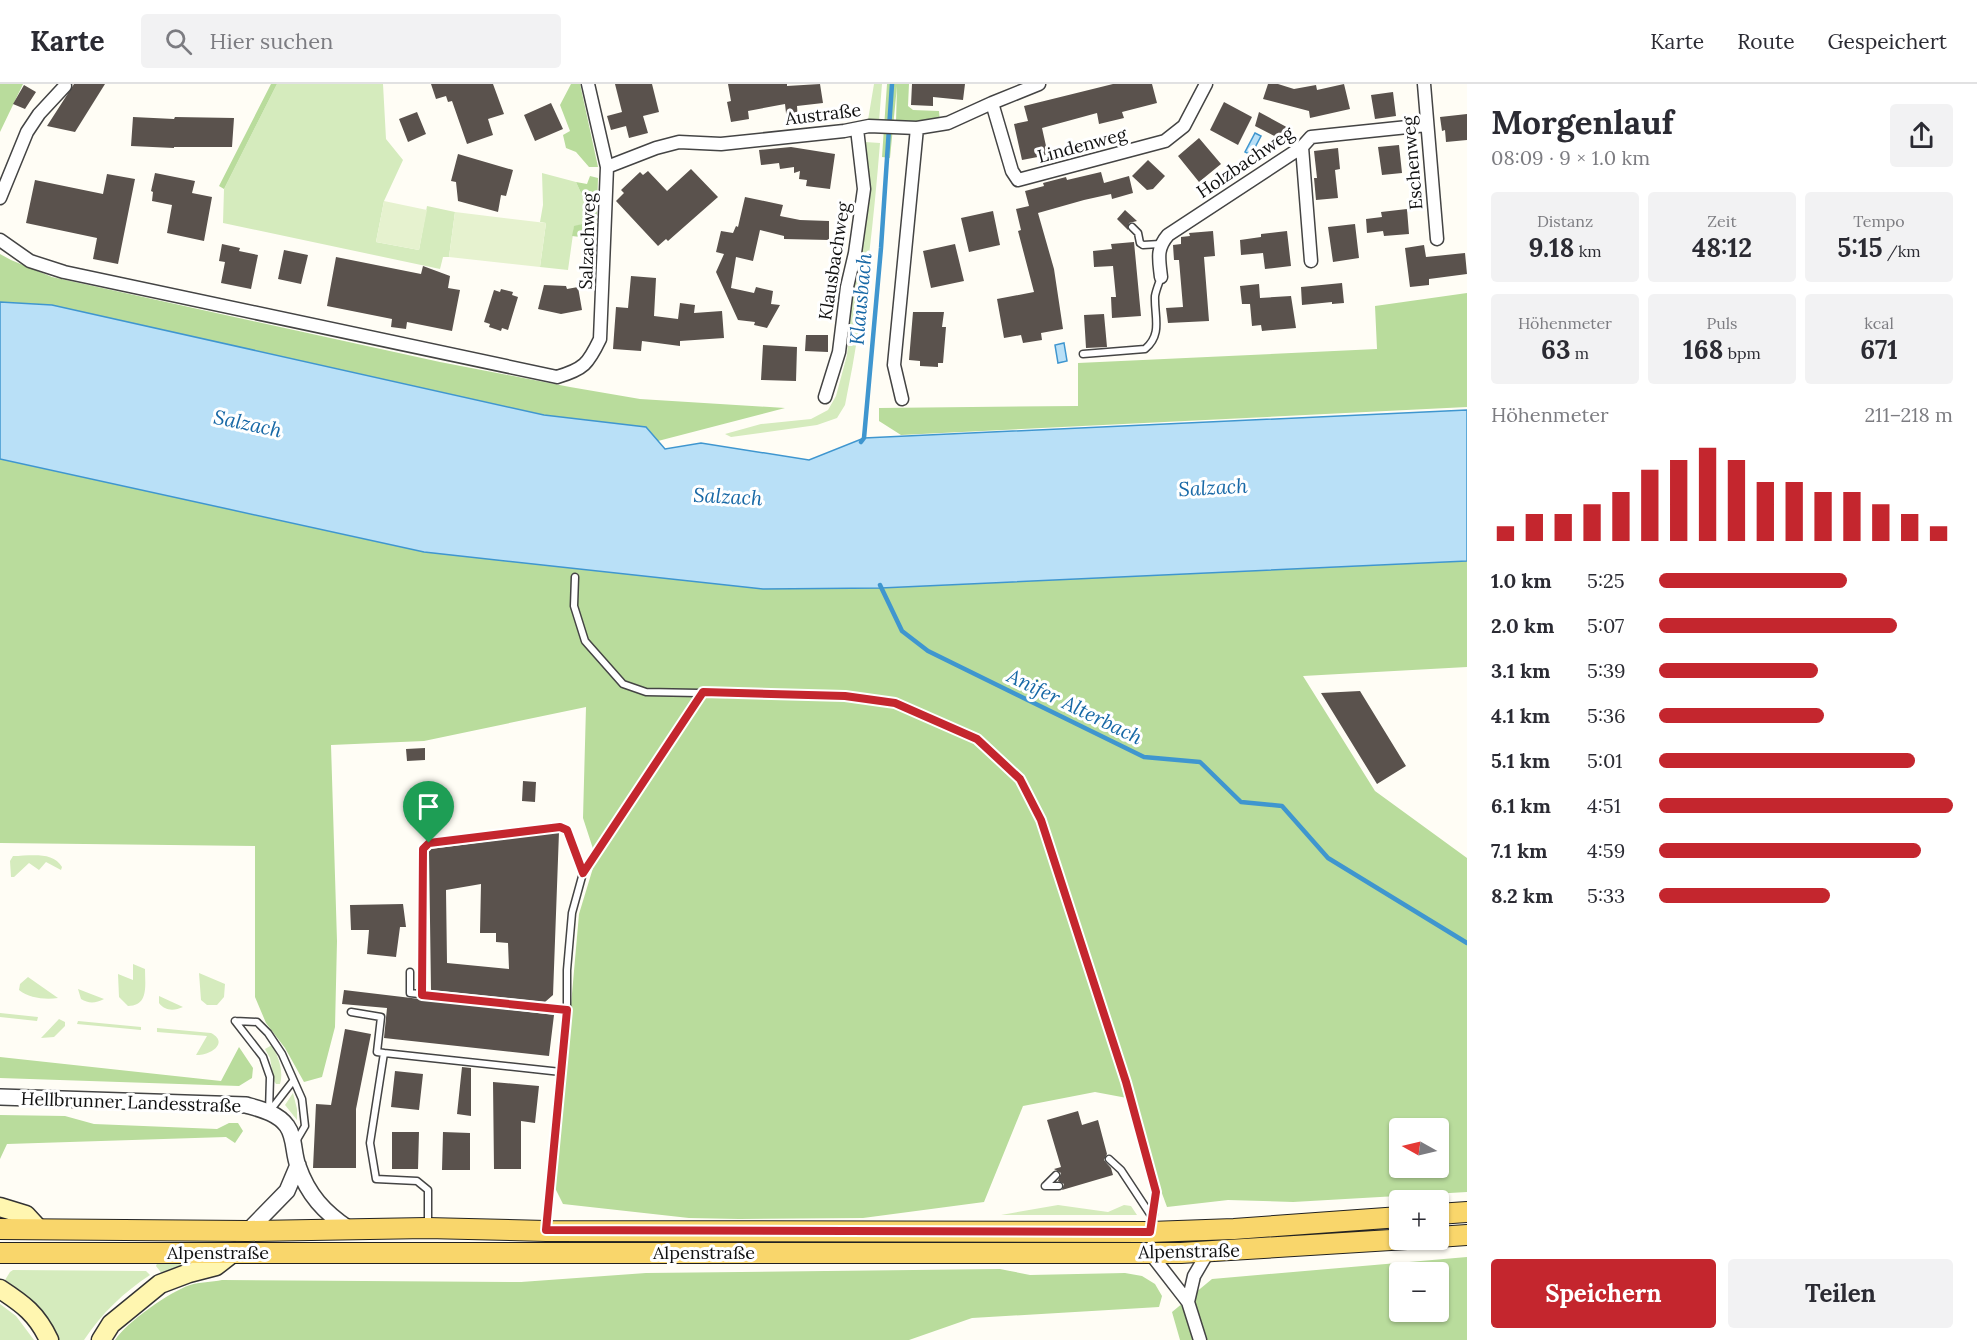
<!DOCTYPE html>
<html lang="de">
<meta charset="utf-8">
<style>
body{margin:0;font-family:Lora,serif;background:#f2f2f3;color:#2b2b33;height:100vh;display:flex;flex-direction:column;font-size:22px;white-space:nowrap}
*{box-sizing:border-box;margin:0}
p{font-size:20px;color:#7c7c81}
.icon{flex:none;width:33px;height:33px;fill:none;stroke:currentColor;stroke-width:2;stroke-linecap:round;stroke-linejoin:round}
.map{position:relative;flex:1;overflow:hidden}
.panel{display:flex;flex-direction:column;background:#fff;width:510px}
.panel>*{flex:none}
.needle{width:39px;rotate:278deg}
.controls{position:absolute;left:1389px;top:1034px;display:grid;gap:12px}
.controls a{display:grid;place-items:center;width:60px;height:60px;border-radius:6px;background:#fff;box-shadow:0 2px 4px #0004;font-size:30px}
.pin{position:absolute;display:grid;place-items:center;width:51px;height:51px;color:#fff;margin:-62px -26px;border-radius:50% 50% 50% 0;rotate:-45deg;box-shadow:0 0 6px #0007}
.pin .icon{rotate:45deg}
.round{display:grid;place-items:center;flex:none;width:63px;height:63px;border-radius:6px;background:#f2f2f3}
.overview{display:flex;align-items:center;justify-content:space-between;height:102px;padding:0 24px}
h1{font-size:33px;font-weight:700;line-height:45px}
.metrics{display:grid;grid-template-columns:repeat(3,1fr);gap:9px;height:102px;padding:6px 24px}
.metrics div{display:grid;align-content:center;border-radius:6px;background:#f2f2f3;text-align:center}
.metrics b{font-size:26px;font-weight:700}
.metrics small{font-size:16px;font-weight:400}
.metrics p{font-size:16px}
.chart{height:168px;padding:12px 24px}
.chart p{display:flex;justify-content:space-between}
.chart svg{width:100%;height:108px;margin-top:6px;stroke:#c4262e;stroke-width:6}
.button{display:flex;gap:12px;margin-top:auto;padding:12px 24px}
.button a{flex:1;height:69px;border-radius:6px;background:#c4262e;color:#fff;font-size:24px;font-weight:700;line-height:69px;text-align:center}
.button a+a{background:#f2f2f3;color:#2b2b33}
ul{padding:0 24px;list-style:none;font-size:20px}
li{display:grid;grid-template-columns:96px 72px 1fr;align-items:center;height:45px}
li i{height:15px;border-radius:8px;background:#c4262e}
header{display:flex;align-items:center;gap:36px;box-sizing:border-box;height:84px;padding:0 30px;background:#fff;border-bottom:2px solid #e1e1e2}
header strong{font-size:28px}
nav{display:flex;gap:33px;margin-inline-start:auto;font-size:21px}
.search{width:420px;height:54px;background:#f2f2f3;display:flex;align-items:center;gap:15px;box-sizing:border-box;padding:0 21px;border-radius:6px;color:#7c7c81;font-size:22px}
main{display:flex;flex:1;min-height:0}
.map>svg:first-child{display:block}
.green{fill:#d5ebbd}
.forest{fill:#b9dc9c;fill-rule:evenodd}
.pitch{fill:#e6f2cf}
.water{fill:#b9e0f7;stroke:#3f96cf;stroke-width:1.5}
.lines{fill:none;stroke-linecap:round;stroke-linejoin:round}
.stream{stroke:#3f96cf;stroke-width:4.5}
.building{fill:#5a524d;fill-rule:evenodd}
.service-casing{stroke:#444;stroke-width:9}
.minor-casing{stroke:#444;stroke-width:15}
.tertiary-casing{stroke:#444;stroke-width:18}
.secondary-casing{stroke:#333;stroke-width:21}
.primary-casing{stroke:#222;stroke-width:22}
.service{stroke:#fff;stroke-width:6}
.minor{stroke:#fff;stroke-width:12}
.tertiary{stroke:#fff;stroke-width:15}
.secondary{stroke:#fff6b0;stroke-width:18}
.primary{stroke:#f9d66b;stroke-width:20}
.route-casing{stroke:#fff;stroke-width:12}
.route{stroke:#c4262e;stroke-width:8}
.labels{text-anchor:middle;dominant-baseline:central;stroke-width:6;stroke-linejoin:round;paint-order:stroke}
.street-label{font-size:18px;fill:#111;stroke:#fff}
.water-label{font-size:20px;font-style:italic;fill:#1768a6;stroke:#fff}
</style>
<header>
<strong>Karte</strong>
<div class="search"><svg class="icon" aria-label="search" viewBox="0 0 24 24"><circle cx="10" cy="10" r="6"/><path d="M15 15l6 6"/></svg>Hier suchen</div>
<nav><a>Karte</a><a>Route</a><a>Gespeichert</a></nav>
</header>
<main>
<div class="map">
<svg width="1467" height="1256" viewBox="0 0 1467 1256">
<rect width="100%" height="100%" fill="#fffdf5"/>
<!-- green -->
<path class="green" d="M277,0H383L386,55L403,76L384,117L376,158L419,166L427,122L455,128L449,173H443L440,185L223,139L224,105Z
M874,0H882L879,37L868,36Z
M865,58L880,59C873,147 863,234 845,321L837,334L817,341L731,353L725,350L761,340L811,335L828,326L836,312L847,271L852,214L869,108L862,62Z
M542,89L576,98L587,122L582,140L574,143L568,186L540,183L546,139L540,138L543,121Z
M13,772C30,772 53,767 62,783L61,786L46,778L39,786L29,779L14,793H11L10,777Z
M133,880L145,885C145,901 149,922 128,922L119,913L118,890L133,896Z
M199,889L225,900L224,913L217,921H207L201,916Z
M28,893L58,914C45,916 29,914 19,906L20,900Z
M78,905L104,915C96,919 89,920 81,915Z
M159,912L183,923C174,927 165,927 159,919Z
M0,929L38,933L37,937L0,933Z
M59,935L65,938V942L54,953L41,954Z
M78,937L141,943V946L77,940Z
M157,944L211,949C230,959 209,972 196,971L207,952L157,948Z
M272,961C278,972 284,987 280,1000H276L274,997L270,974L265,965Z
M293,1009L297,1025V1036L285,1021Z
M1058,1121L1108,1128L1124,1121L1131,1122L1137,1131H1001Z
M158,1177L180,1178L181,1181L163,1191L156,1182Z
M13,1186L146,1187L150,1191C123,1209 102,1229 84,1256H59C46,1227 31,1214 5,1196L10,1188Z
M0,1220L16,1232L34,1256H0Z"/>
<!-- forest -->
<path class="forest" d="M0,0H23L0,48Z
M271,0H277L224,105L219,102Z
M571,0H580L598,83H589L576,68L566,64L563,51L570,47L560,21Z
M887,0H909L908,22L913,26L939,27L940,38H896L897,2L890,74L882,73Z
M590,92L598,94L596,155L572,152L574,142L582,140L587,122L576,98L587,100Z
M0,170L11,176L52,193L440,278L570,303L640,315L785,324L658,357L646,343L544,331L52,221L0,218Z
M1467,209V323L901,351L879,337V324L1078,322V279L1377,265L1375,222Z
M0,375L424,468L881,504L1467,477V583L1303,592L1375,707L1467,774V1108L1293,1118L1228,1116L1167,1123L1127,1014L1095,1008L1023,1022L984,1118L863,1134L739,1135L689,1134L563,1120L555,1104L579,830L596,774L583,734L586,623L424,657L331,661L337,857L335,943L322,993L304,998L285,964L266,939L255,913V762L0,759ZM1400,1044H1438V1083H1400Z
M239,963L253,984L252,994L239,1002L0,994V973L221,997Z
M0,1031L65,1032L94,1040L217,1045L229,1039H238L243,1047L235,1059L226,1053L7,1060L0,1075Z
M1467,1173V1256H1180L1172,1228L1212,1195ZM1400,1188H1438V1227H1400Z
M1000,1185L1030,1191L1125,1189L1142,1192L1155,1200L1162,1212L1159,1223L972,1234L909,1256H115C127,1238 169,1208 190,1201C199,1198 212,1198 222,1196L521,1198L646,1189Z"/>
<!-- pitch -->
<path class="pitch" d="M384,117L427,126L419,166L376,158Z
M455,128L546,139L540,183L449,173Z"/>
<!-- water -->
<path class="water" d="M1255,49L1261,52L1251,71L1245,68Z
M0,218L52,221L544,331L646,343L665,365L701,359L809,376L864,354L1467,326V477L881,504L763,505L424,468L0,375Z
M1064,259L1067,277L1058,279L1055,261Z"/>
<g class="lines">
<!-- stream -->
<path class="stream" d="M861,358L864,354L881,164L892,0
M880,501L902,547L928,567L1144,673L1200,678L1241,718L1282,722L1328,774L1467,859"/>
</g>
<!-- building -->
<path class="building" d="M74,0H105L75,48L47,42Z
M431,0H493L504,30L488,35L493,51L467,60L452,17L448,18L446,12L436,15Z
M615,0H652L659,28L643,32L648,49L629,54L626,42L611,46L607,32L622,28Z
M728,0H787V2L820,0L823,19L797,22L798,37L787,38L785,20L748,27L749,35L731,38L727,18L731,17Z
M912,0H965L963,16L933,13V22L911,21Z
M1113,0H1152L1157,19L1122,28L1124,34L1099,40L1097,29L1042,44L1048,71L1022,76L1014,40L1028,37L1024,22Z
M1268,0H1278L1294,5L1316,1L1317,6L1344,0L1350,25L1310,34L1309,27L1263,15Z
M24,1L36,8L25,25L13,20Z
M1393,8L1396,32L1375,35L1371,11Z
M1224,18L1252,33L1238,61L1210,46Z
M551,19L563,45L535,57L524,31Z
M417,28L426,50L408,58L399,35Z
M1259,28L1292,46L1286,58L1255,42Z
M1467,30V56L1446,58L1445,46L1442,47L1440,33Z
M133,33L174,35L175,33L234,34L232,63H174V64L131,62Z
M1199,54L1221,80L1199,98L1178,72Z
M1399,61L1402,89L1382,91L1378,63Z
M791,63L835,70L830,105L806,102L807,96L799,95L800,87L794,89V83L780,85L779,79L761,81L759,66Z
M1338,64L1340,85L1335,86L1338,114L1316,116L1314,94H1317L1314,67Z
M458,70L513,86L506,112L501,111L498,128L458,117L456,98L451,97Z
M1148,76L1165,92L1153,105L1147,106L1132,92Z
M691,85L718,113L668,157L666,155L658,162L616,117L624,109L621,106L640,88L643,91L648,87L667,107Z
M1101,88L1104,99L1129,92L1133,109L1112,115L1111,110L1084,116L1038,129L1054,185L1063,245L1041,249L1042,256L1023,259L1021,251L1004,254L997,215L1034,208L1018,147L1021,146L1016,125L1029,122L1025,107L1044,102L1043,99L1066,93L1067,96Z
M155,89L195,97L192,109L212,113L204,157L167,149L172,121L152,117L153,108L151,107Z
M107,90L135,95L118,180L93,175L97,154L26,139L35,96L103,110Z
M745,113L783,121L780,132L800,136L829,137V156L784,155V152L760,146L753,177L736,173L731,204L754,209L756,203L773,207L771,220L780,221L767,244L754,241L755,238L738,236L716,188L724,170L716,168L721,147L733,149L736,142L738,143Z
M1407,125L1409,150L1384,152L1383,147L1367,149L1366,135L1382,133L1381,128Z
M1125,126L1137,137L1129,139L1128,146L1117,135Z
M993,127L1000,161L969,168L961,134Z
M1355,140L1359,174L1333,178L1328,143Z
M1213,147L1215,172L1204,173L1209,237L1168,239L1166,224L1183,223L1179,176H1174L1173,161L1181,160V153L1190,152L1189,149Z
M1287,147L1291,182L1265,185L1263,169L1241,171L1240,156L1261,153V150Z
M1134,158L1141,232L1112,234L1111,213H1116L1113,182L1094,183L1093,167L1112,165L1111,160Z
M222,160L240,164L239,167L258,171L251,205L221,199L225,178L219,177Z
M955,160L964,197L931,204L923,167Z
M1424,161L1426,173L1465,169L1467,190L1429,195V201L1410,203L1405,164Z
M284,166L308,171L301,200L278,195Z
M336,173L421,190L423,182L450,192L448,204L460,206L452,247L407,238L406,245L391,243L392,235L327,222Z
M631,192L656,194L654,232L678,235L680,219L695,221L694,229L722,227L724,254L680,257V262L642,257L641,267L613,265L616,223L628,224Z
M1342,199L1344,219L1332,220V218L1302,221L1301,203Z
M1259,200L1260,214L1291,212L1296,244L1262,247L1261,241L1252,242L1250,220H1242L1240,202Z
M544,201L566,202L567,205L578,203L582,226L561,230L538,225Z
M501,205L513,208L512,211L518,213L508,246L502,244L501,247L489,243L490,240L484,238L494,206L500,208Z
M913,228H944L942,243H946L943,279H938V283L920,282V277L909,276Z
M1104,230L1107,263L1086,264L1084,231Z
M806,251H828V268L805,267Z
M763,261L797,263L796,297L761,296Z
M1360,607L1406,682L1377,700L1321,609Z
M425,664V676L407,677L406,665Z
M523,697L536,698L535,718L522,717Z
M559,748L553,911L545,918L431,906L429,767L431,765ZM481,800L480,849H496V858L508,859L509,885L447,879L446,806Z
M403,820L406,843H400L396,873L367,870L369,846H351L350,821Z
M344,906L554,931L549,972L384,954L387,924L342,920Z
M345,945L371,950L356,1025V1084H313L316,1020L331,1021Z
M462,983L471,984V1032L457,1030Z
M395,987L423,990L419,1026L391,1023Z
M493,998L539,1002L535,1039L521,1037V1085H494Z
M1078,1027L1082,1041L1098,1036L1107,1070L1104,1076L1111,1084L1113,1091L1062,1106L1064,1100L1058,1097L1061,1089L1054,1085L1061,1083L1047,1036Z
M392,1048H419L418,1085H392Z
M443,1048L470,1049V1086H442Z"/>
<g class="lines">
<defs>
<path id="service" d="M1132,143L1138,149L1140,159L1143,161L1160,160
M1083,270L1145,265C1163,250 1154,232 1155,212C1156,206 1159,199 1161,193
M575,493L574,522L585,557L623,600L646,608L845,612L895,619L977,655L1020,695L1041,736L1126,998L1156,1108L1150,1167
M583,789L703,608
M410,888V909L567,926
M422,911L423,765L429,759L560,743L567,746L583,789L572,829L567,886V926L547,1143
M351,928L381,933L377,968L384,969
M235,937L257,938L268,949L282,970L302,1015L305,1042L295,1059
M235,937L263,973L270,993L269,1028
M269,1028L293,997
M1109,1075L1121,1086L1152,1133
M1045,1102L1056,1091
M1045,1102H1059
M428,1140V1106L417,1097L376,1095L370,1059L384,969L561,988"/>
<path id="minor" d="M1424,0L1437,155
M992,19L1012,87L1018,96L1165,57L1184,42L1206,0
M1302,63L1311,177
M607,83L656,64L679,58L721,60L844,47L869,42L917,44L948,39L992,19L1039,0
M0,114L27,48L39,30L65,2
M0,156L30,177L64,188L557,293C584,285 588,280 600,255L607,83L588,0
M1161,193C1159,175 1156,165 1168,151L1302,63L1311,53L1427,41
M825,313L839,268L847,203L855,169L864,105L857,45
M902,315L894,281L917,44
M1150,1169L1188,1218L1200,1256
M1188,1218L1194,1192L1208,1168"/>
<path id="tertiary" d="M0,1013L246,1021C260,1025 278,1029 287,1042C295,1053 293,1069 298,1082C308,1111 324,1128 349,1145
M248,1147L287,1107L298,1081"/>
<path id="secondary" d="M0,1123L26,1131L38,1144
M0,1205C23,1220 37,1230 49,1256
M101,1256L111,1240L160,1200L189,1189L216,1182L234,1168"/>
<path id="primary" d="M1438,1130L1467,1128
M0,1145L248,1147L427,1144L546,1147L1150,1148L1234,1145L1400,1133
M1438,1153L1467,1151
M0,1169H1181L1407,1155"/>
</defs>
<!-- service casing -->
<use href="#service" class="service-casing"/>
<!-- minor casing -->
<use href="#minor" class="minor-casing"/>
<!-- tertiary casing -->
<use href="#tertiary" class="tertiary-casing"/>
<!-- secondary casing -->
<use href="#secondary" class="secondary-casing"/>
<!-- primary casing -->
<use href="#primary" class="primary-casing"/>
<!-- service -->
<use href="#service" class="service"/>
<!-- minor -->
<use href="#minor" class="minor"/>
<!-- tertiary -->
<use href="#tertiary" class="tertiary"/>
<!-- secondary -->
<use href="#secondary" class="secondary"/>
<!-- primary -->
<use href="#primary" class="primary"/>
</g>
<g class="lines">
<defs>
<path id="route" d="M703,608L845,612L895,619L977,655L1020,695L1041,736L1126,998L1156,1108L1150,1148L546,1146L567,926L422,911L423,765L429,759L560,743L567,746L583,789Z"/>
</defs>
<!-- route casing -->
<use href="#route" class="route-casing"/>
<!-- route -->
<use href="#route" class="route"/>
</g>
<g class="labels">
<!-- street labels -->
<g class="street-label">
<text transform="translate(823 30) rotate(-7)">Austraße</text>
<text transform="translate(1082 61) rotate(-15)">Lindenweg</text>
<text transform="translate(1245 78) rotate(-34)">Holzbachweg</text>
<text transform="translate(1412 79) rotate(-95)">Eschenweg</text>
<text transform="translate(587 157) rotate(-88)">Salzachweg</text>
<text transform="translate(834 177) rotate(-81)">Klausbachweg</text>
<text transform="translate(131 1018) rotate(2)">Hellbrunner Landesstraße</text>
<text transform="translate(1189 1167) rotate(-1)">Alpenstraße</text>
<text x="218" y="1168">Alpenstraße</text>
<text x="704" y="1168">Alpenstraße</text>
</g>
<!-- water labels -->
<g class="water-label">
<text transform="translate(860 215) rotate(-85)">Klausbach</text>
<text transform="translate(248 339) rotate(12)">Salzach</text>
<text transform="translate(1213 403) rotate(-3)">Salzach</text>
<text transform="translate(728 412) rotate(3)">Salzach</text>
<text transform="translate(1075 622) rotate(26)">Anifer Alterbach</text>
</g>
</g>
</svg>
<div class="controls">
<a><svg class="needle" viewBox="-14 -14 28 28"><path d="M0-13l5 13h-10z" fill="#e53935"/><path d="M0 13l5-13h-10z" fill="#7c7c81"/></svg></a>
<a>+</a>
<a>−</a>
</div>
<div class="pin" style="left:429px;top:759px;background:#1e9e55"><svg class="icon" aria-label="arrive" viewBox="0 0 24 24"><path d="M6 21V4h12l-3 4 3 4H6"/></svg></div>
</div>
<section class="panel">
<div class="overview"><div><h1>Morgenlauf</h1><p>08:09 · 9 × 1.0 km</p></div><a class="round"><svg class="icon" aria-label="share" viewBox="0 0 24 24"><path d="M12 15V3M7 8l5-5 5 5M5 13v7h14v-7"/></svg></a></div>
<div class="metrics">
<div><p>Distanz</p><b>9.18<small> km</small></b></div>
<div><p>Zeit</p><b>48:12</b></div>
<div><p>Tempo</p><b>5:15<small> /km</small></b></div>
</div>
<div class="metrics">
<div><p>Höhenmeter</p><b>63<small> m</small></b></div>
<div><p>Puls</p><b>168<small> bpm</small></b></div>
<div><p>kcal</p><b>671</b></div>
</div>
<div class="chart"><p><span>Höhenmeter</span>211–218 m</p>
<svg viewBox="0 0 160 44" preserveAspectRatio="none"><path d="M5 44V38M15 44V33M25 44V33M35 44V29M45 44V24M55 44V15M65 44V11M75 44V6M85 44V11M95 44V20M105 44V20M115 44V24M125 44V24M135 44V29M145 44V33M155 44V38"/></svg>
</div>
<ul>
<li><b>1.0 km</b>5:25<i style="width:64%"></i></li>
<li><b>2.0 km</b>5:07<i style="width:81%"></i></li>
<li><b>3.1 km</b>5:39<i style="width:54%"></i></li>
<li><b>4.1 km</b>5:36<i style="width:56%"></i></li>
<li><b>5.1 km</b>5:01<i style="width:87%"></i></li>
<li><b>6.1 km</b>4:51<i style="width:100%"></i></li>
<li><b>7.1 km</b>4:59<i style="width:89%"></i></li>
<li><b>8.2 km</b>5:33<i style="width:58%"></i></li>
</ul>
<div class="button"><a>Speichern</a><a>Teilen</a></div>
</section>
</main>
